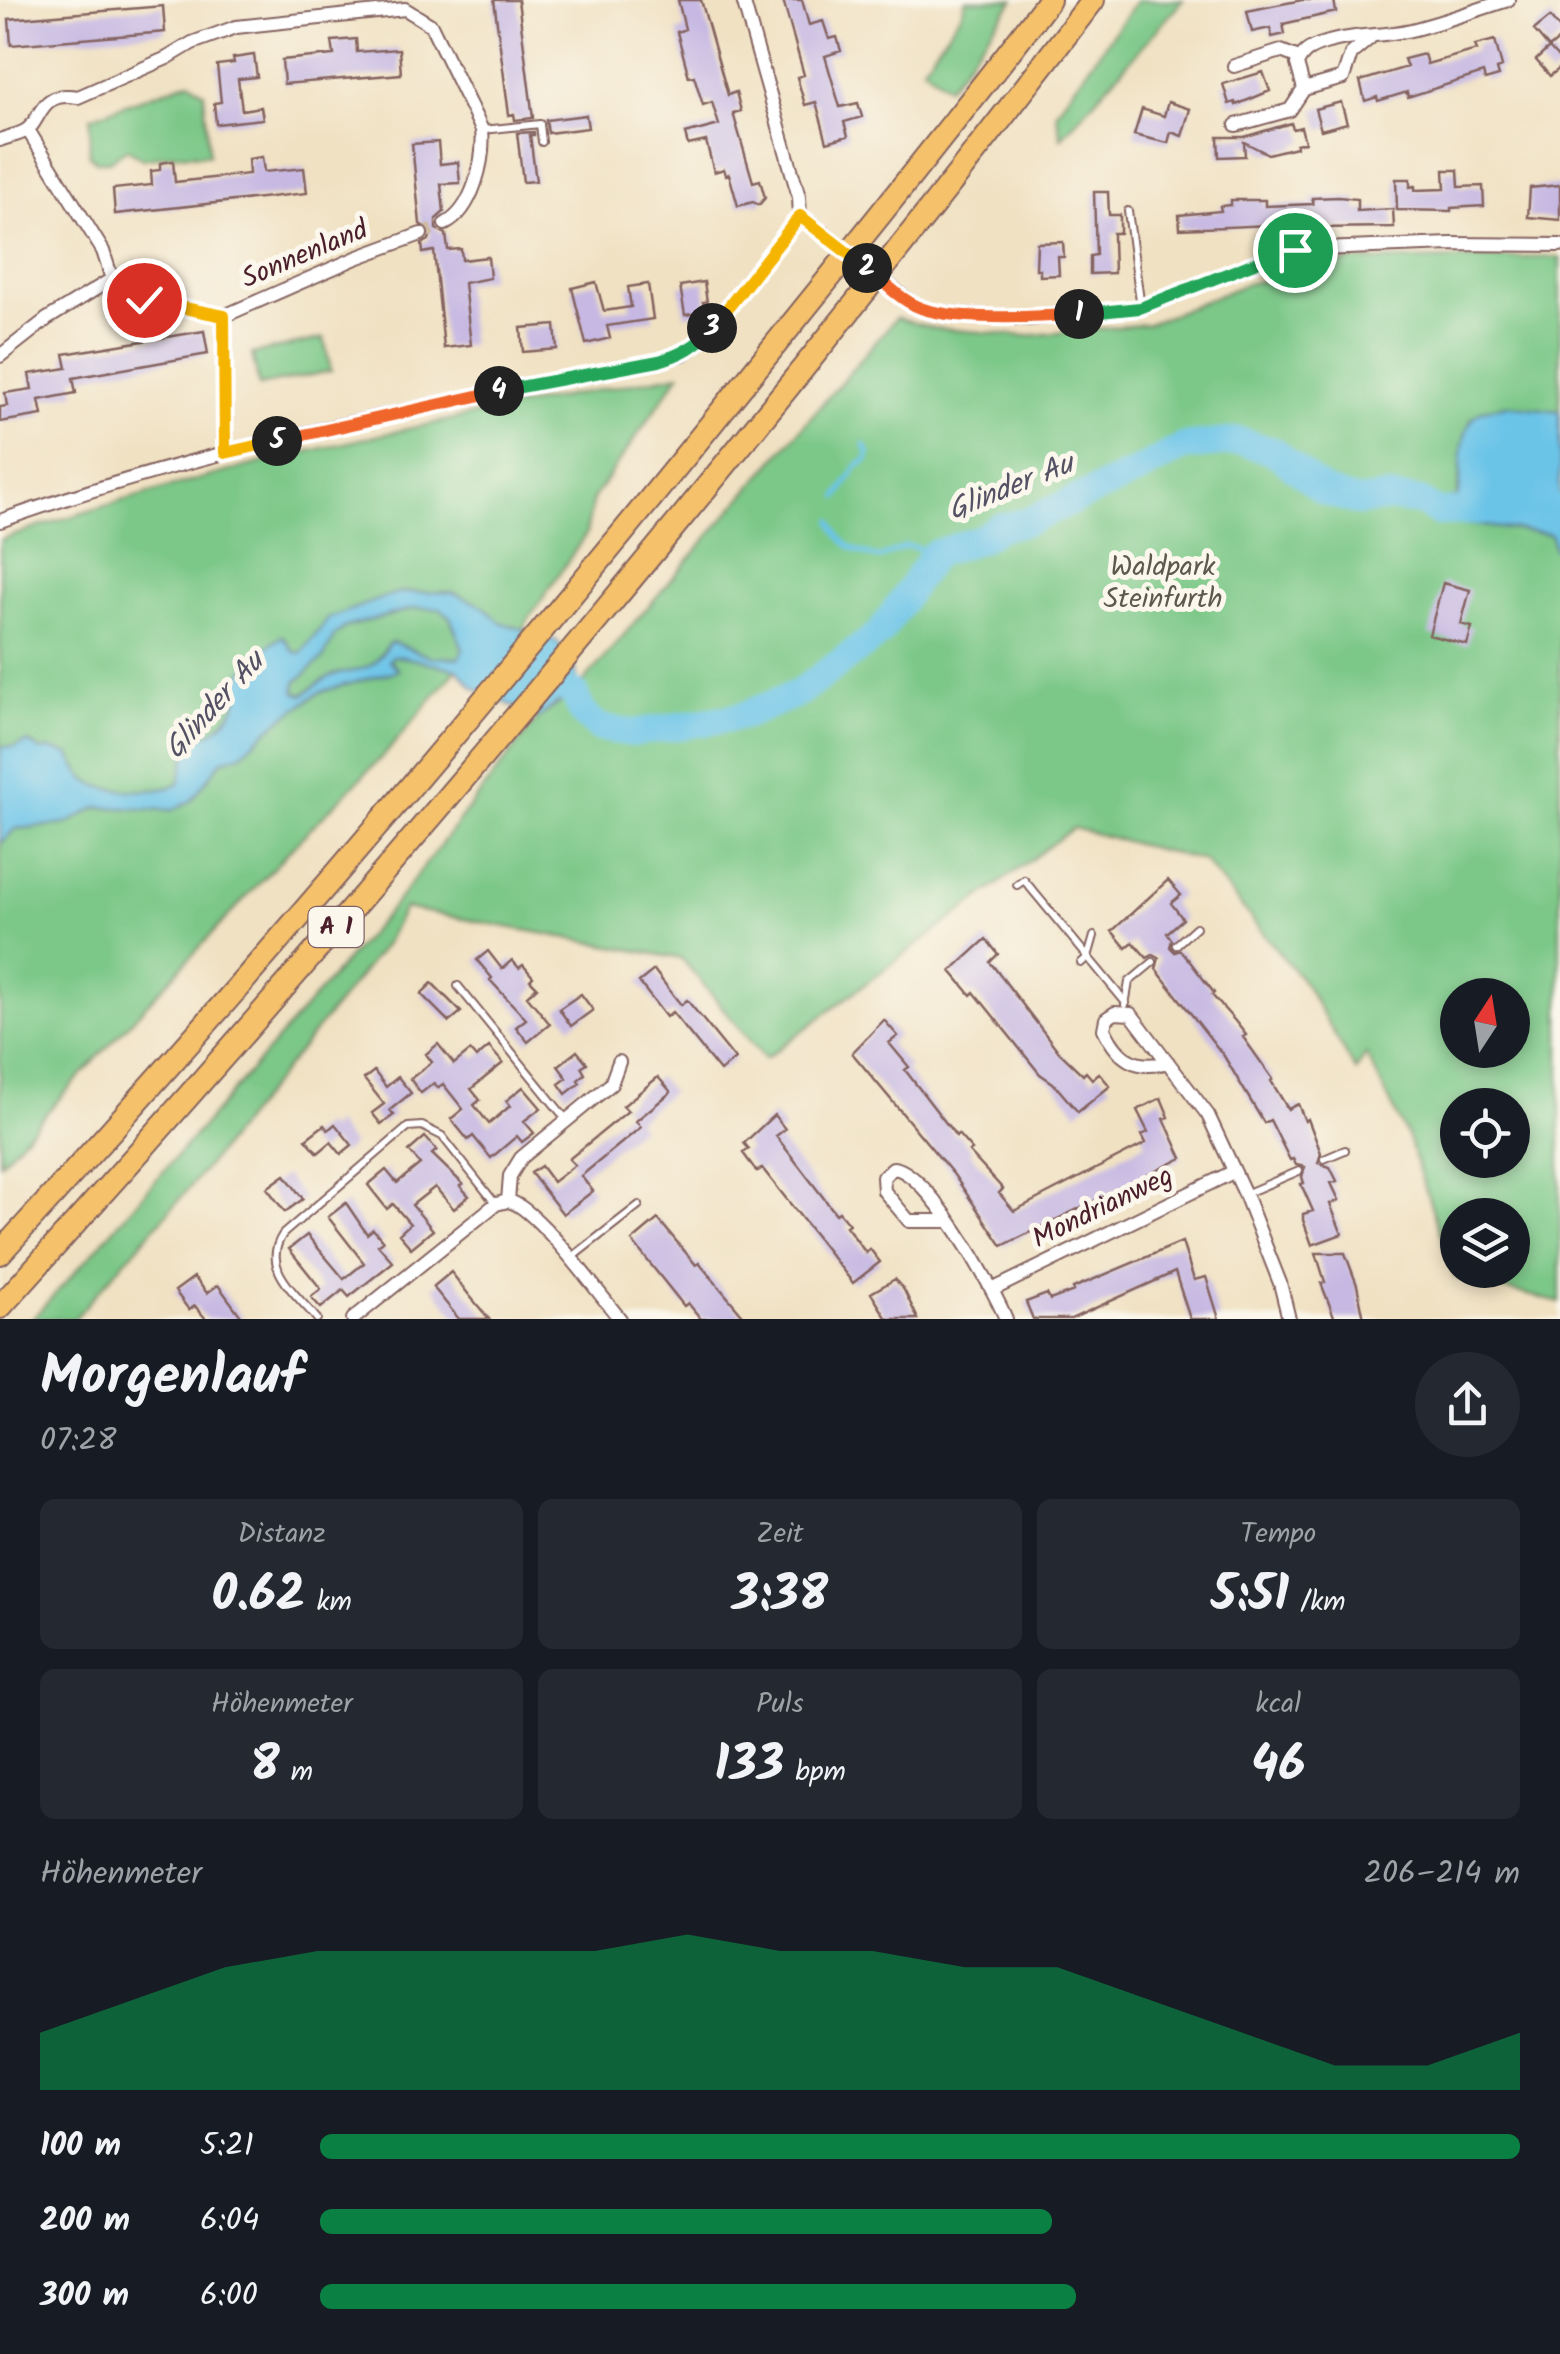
<!DOCTYPE html>
<html lang="de">
<meta charset="utf-8">
<style>
body{margin:0;font-family:Kalam,sans-serif;background:#242831;color:#f1f3f6;height:100vh;display:flex;flex-direction:column;font-size:38px;white-space:nowrap}
*{box-sizing:border-box;margin:0}
p{font-size:32px;color:#9ea1a6}
.icon{flex:none;width:55px;height:55px;fill:none;stroke:currentColor;stroke-width:2;stroke-linecap:round;stroke-linejoin:round}
.map{position:relative;height:1319px;overflow:hidden}
.drawer{display:flex;flex-direction:column;background:#171b24;flex:1}
.drawer>*{flex:none}
.needle{width:65px;rotate:12deg}
.buttons{position:absolute;left:1440px;top:978px;display:grid;gap:20px}
.buttons a{display:grid;place-items:center;width:90px;height:90px;border-radius:50%;background:#171b24;box-shadow:0 5px 15px #0003;font-size:50px}
.pin{position:absolute;display:grid;place-items:center;width:85px;height:85px;color:#fff;margin:-42px;border:5px solid #fff;border-radius:50%;box-shadow:0 2px 10px #0007}
.km{position:absolute;width:50px;height:50px;margin:-25px;border-radius:50%;background:#222;color:#fff;font-size:28px;line-height:50px;text-align:center}
.round{display:grid;place-items:center;flex:none;width:105px;height:105px;border-radius:52px;background:#242831}
.head{display:flex;align-items:center;justify-content:space-between;height:170px;padding:0 40px}
h1{font-size:55px;font-weight:700;line-height:75px}
.figures{display:grid;grid-template-columns:repeat(3,1fr);gap:15px;height:170px;padding:10px 40px}
.figures div{display:grid;align-content:center;border-radius:15px;background:#242831;text-align:center}
.figures b{font-size:50px;font-weight:700}
.figures small{font-size:28px;font-weight:400}
.figures p{font-size:28px}
.chart{height:280px;padding:20px 40px}
.chart p{display:flex;justify-content:space-between}
.chart svg{width:100%;height:180px;margin-top:10px;fill:#0b8043;opacity:.7}
ul{padding:0 40px;list-style:none;font-size:32px}
li{display:grid;grid-template-columns:160px 120px 1fr;align-items:center;height:75px}
li i{height:25px;border-radius:12px;background:#0b8043}
.map>svg:first-child{display:block}
.green{fill:#7bc888;stroke:#62745a;stroke-width:2.5;fill-rule:evenodd}
.water{fill:#6bc4e8;stroke:#5a728a;stroke-width:2.5;fill-rule:evenodd}
.lines{fill:none;stroke-linecap:round;stroke-linejoin:round}
.stream{stroke:#6bc4e8;stroke-width:5}
.river{stroke:#6bc4e8;stroke-width:28}
.building{fill:#c6b8e2}
.minor-tunnel{stroke:#cfbaa4;stroke-width:12;stroke-dasharray:12 6;stroke-linecap:butt}
.service-casing{stroke:#846360;stroke-width:10}
.minor-casing{stroke:#846360;stroke-width:16}
.motorway-casing{stroke:#846360;stroke-width:26}
.service{stroke:#fff;stroke-width:6}
.minor{stroke:#fff;stroke-width:12}
.motorway{stroke:#f5c16b;stroke-width:22}
.minor-bridge-casing{stroke:#846360;stroke-width:16;stroke-linecap:butt}
.minor-bridge{stroke:#fff;stroke-width:12}
.split-1-casing{stroke:#fff;stroke-width:20}
.split-2-casing{stroke:#fff;stroke-width:20}
.split-3-casing{stroke:#fff;stroke-width:20}
.split-4-casing{stroke:#fff;stroke-width:20}
.split-5-casing{stroke:#fff;stroke-width:20}
.split-6-casing{stroke:#fff;stroke-width:20}
.split-1{stroke:#22a559;stroke-width:12}
.split-2{stroke:#f0652b;stroke-width:12}
.split-3{stroke:#f5b400;stroke-width:12}
.split-4{stroke:#22a559;stroke-width:12}
.split-5{stroke:#f0652b;stroke-width:12}
.split-6{stroke:#f5b400;stroke-width:12}
.labels{text-anchor:middle;dominant-baseline:central;stroke-width:10;stroke-linejoin:round;paint-order:stroke}
.shield{fill:#fbf7ec;stroke:#7f6065;stroke-width:2.5}
.shield-label{font-size:25px;font-weight:bold;fill:#4a1f2b}
.street-label{font-size:28px;fill:#4a1f2b;stroke:#fbf7ec}
.park-label{font-size:28px;fill:#5b5a4c;stroke:#fbf7ec}
.water-label{font-size:30px;font-style:italic;fill:#545164;stroke:#fbf7ec}
</style>
<div class="map">
<svg width="1560" height="1319" viewBox="0 0 1560 1319">
<rect width="100%" height="100%" fill="#fbf7ec"/>
<filter id="ink" filterUnits="userSpaceOnUse"><feTurbulence type="fractalNoise" baseFrequency=".01" numOctaves="2"/><feDisplacementMap in="SourceGraphic" scale="20" xChannelSelector="R" yChannelSelector="G"/><feConvolveMatrix kernelMatrix="1 2 1 2 8 2 1 2 1" color-interpolation-filters="sRGB"/></filter>
<filter id="wash" filterUnits="userSpaceOnUse"><feTurbulence type="fractalNoise" baseFrequency=".0048" numOctaves="4" result="noise"/><feDisplacementMap in="SourceGraphic" scale="40" xChannelSelector="R" yChannelSelector="G"/><feGaussianBlur stdDeviation="2.25" result="paint"/><feColorMatrix in="noise" values="0 0 0 0 0 0 0 0 0 0 0 0 0 0 0 0 0 1.4 0 .05"/><feComposite in="paint" operator="in"/></filter>
<g filter="url(#wash)">
<rect width="100%" height="100%" fill="#f0e1c2"/>
<!-- green -->
<path class="green" d="M966,0H1014L948,87L923,67L961,14Z
M1137,0H1183L1061,138L1056,112Z
M190,81L204,92L209,155L173,154L143,159L127,149L110,161H96L89,155L91,117Z
M1560,257V411L1506,405L1472,418C1458,449 1463,484 1452,517L1467,524L1551,534L1554,549L1560,550V1303L1455,1277L1408,1138L1366,1054L1356,1071L1305,984L1204,861L1073,828L765,1059L682,959L404,908L385,944L191,1186L74,1319H32L90,1256L395,904L538,718L574,693L896,318L933,328L1025,336L1148,324L1246,284L1350,261ZM1458,995H1512V1050H1458ZM1458,1105H1512V1160H1458ZM1458,1215H1512V1270H1458Z
M324,338L331,371L259,386L252,354Z
M680,374L593,499L586,534L521,631L499,622L483,606L410,592L396,593L329,618L301,653L294,652L282,637C267,653 247,665 235,684C245,720 208,729 190,754C183,762 182,774 179,785C160,793 105,793 88,781C79,775 74,763 69,754L41,751L28,742L15,747H0V540C221,463 451,418 680,374Z
M415,608H440L450,617L463,649L457,669L387,752L298,841L0,1163V844L15,829L66,824L98,807L173,810L192,799L222,760L241,754L277,722L320,692L398,670L389,659L392,656C414,657 427,665 449,660L430,657L393,642L388,644C372,672 367,668 337,674C326,676 313,688 303,695L295,692L296,682L323,658L335,635L346,627Z"/>
<!-- water -->
<path class="water" d="M1506,405L1560,411V550L1554,549L1551,534L1467,524L1448,516L1451,498H1458C1463,474 1456,424 1482,411C1489,408 1499,407 1506,405Z
M452,592L483,606L500,622L557,641L576,672L579,687L538,718L474,688L457,669C435,666 414,657 393,656L389,660L399,670L320,692L277,722L241,754L222,760L192,800L173,810L98,807L66,824L15,829L0,844V747H15L28,742L41,751L50,749L69,754C74,763 79,775 88,781C105,793 160,793 179,784L190,739C214,738 230,718 239,698L235,684L244,670L262,659L264,649L282,636L294,652L301,653L329,618L396,593ZM415,608L441,609L450,617L463,649L459,658L430,657L393,642L389,643C373,670 366,669 337,674C326,676 313,688 303,695L295,692L296,682L323,658L335,635L346,627Z"/>
<g class="lines">
<!-- stream -->
<path class="stream" d="M838,497L857,466L867,460L869,453L864,445
M832,521C840,546 856,552 880,558L906,546L919,548L926,566"/>
<!-- river -->
<path class="river" d="M542,675L574,693L583,714L600,728L633,733L743,716L799,693L879,634L934,554L980,539L999,527L1026,522L1137,472L1183,447L1239,441L1275,452L1323,491L1358,502L1389,498L1421,502L1438,512L1560,509"/>
</g>
<g id="blocks">
<!-- building -->
<path class="building" d="M494,0H518L533,118L515,120L514,114L509,115Z
M678,0H701L728,95L736,92L741,111L733,113L753,182L760,180L765,198L759,205L753,202L738,206L729,174L726,175L724,169L714,172L706,141L688,145L685,134L719,125L712,102L703,105L694,76L689,77L677,32L685,29Z
M783,0H802L809,25L823,21L829,39L837,37L841,51L825,56L840,107L858,103L862,117L844,122L848,136L827,142L816,102L805,105L797,77L804,75Z
M1302,0H1334L1336,12L1283,24L1285,34L1272,37L1270,28L1252,32L1247,11Z
M163,6L165,32L11,45L9,19Z
M1550,17L1560,29V39L1549,48L1534,30Z
M356,39L357,52L399,49L401,74L284,84L282,60L334,55L332,41Z
M1495,40L1502,67L1497,69L1499,76L1485,80L1483,73L1408,97L1407,92L1378,101L1377,97L1365,101L1360,81L1407,67L1404,59L1424,54L1427,64L1477,50L1475,45Z
M1549,48L1560,60V68L1550,76L1536,60Z
M254,55L257,77L238,79L242,110L261,107L263,119L216,124L214,103L221,102L217,65L234,63L233,58Z
M1263,72L1270,91L1236,105L1235,102L1229,104L1223,84Z
M1168,102L1190,109L1182,136L1171,132L1168,143L1134,135L1142,109L1164,116Z
M1341,102L1347,123L1321,130L1315,109Z
M586,115L588,128L548,133L546,120Z
M1291,123L1293,129L1301,127L1305,142L1296,144V147L1268,154L1244,142L1245,156L1219,157L1218,137H1244Z
M534,132V135H530L536,181L523,182L517,133Z
M438,142L440,164L458,162L460,183L441,184L444,212L436,219V229L446,234L448,250L461,249L462,260L488,257L490,278L464,283L471,345L444,348L434,251L423,253L422,244L429,240L431,232L420,224L412,144Z
M262,157L264,172L304,168L307,193L115,214L113,189L152,185L151,171L160,170V163L173,161L175,182L249,174L248,159Z
M1444,170H1458L1459,187L1483,186L1484,206L1451,208V211L1397,210L1396,179H1410V187L1415,186V190L1445,189Z
M1560,185V220L1528,217L1530,188Z
M1094,192H1108L1109,215H1120V233H1113V240L1114,273L1090,274V256L1096,255Z
M1339,197L1357,199V211L1393,209L1394,227L1314,228V223L1180,229L1179,215L1221,211L1220,206L1231,205V200H1265V206L1313,204L1312,198Z
M1063,242L1064,257H1058L1059,275L1040,276V269H1036L1037,243Z
M596,282L604,311L631,307L628,287L648,284L653,319L607,326L610,338L586,344L572,288Z
M704,282L707,302H703L705,312L685,315L680,286Z
M555,325L557,349L523,352L521,328Z
M204,331L208,354L73,378L76,393L39,400L42,415L0,422V407L7,406L5,393L32,389L29,374L67,368L64,354Z
M1443,583L1470,590L1461,624L1472,627L1467,645L1429,635Z
M1168,880L1181,895L1171,903L1183,919L1167,933L1172,940L1170,947L1175,952L1180,950L1188,959L1214,993L1212,995L1235,1021L1246,1035L1243,1037L1273,1079L1271,1081L1288,1109L1298,1104L1305,1121L1308,1119L1321,1153L1318,1163L1330,1167L1337,1181L1331,1183L1339,1200L1330,1204L1342,1234L1312,1245L1303,1220V1214L1313,1211L1301,1184L1304,1183L1302,1177L1305,1167L1296,1165L1293,1159L1290,1160L1270,1120L1264,1123L1224,1056L1156,969L1159,958L1153,955L1147,958L1133,942L1126,948L1112,931Z
M986,939L998,954L990,962L1059,1052L1083,1075L1086,1072L1092,1079L1099,1073L1110,1086L1078,1112L1053,1083L1040,1074L974,992L971,995L951,971Z
M488,951L502,969L512,960L519,968L523,965L533,977L530,980L537,987L527,996L550,1024L528,1042L516,1027L526,1019L490,980L492,978L477,960Z
M654,970L681,1005L687,1000L735,1059L720,1071L672,1012L666,1017L639,982Z
M432,983L461,1012L449,1022L421,994Z
M581,994L593,1010L571,1026L559,1009Z
M884,1020L898,1036L889,1043L909,1067L905,1070L956,1136L958,1134L972,1150L969,1152L1003,1189L999,1193L1014,1211L1146,1143L1142,1135L1148,1132L1137,1110L1161,1098L1169,1117L1164,1119L1182,1158L1002,1246L954,1175L852,1053Z
M438,1044L454,1064L470,1051L476,1058L489,1047L503,1063L471,1089L480,1100L474,1105L489,1124L510,1106L506,1101L523,1087L541,1108L524,1121L534,1133L522,1142L517,1136L491,1158L473,1136L468,1140L451,1119L463,1109L443,1084L438,1088L434,1083L421,1093L410,1079L432,1062L426,1054Z
M577,1051L587,1063L581,1067L585,1074L578,1080L580,1083L566,1094L559,1084L567,1078L558,1066Z
M374,1071L386,1087L398,1077L411,1093L390,1110L394,1115L381,1124L372,1113L384,1104L364,1079Z
M658,1077L671,1092L636,1121L641,1127L581,1176L593,1191L563,1214L531,1173L541,1166L553,1182L575,1165L569,1159L628,1111L623,1106Z
M774,1115L785,1129L776,1136L836,1214L839,1212L849,1224L846,1226L866,1253L870,1249L880,1262L853,1283L762,1168L757,1172L743,1153L749,1149L744,1143Z
M335,1124L352,1145L341,1154L331,1142L318,1153L306,1139L324,1125L328,1130Z
M425,1137L437,1150L432,1154L463,1184L460,1186L469,1196L454,1209L435,1187L412,1205L433,1230L411,1248L399,1234L410,1224L393,1204L387,1209L368,1185L386,1170L397,1183L420,1164L409,1151Z
M285,1175L303,1199L285,1212L267,1188Z
M346,1203L367,1234L373,1229L383,1241L378,1245L393,1262L349,1297L343,1290L321,1308L311,1297L321,1289L289,1249L307,1235L344,1279L364,1263L328,1217Z
M658,1219L696,1265L699,1263L746,1319H701L688,1303L684,1306L632,1241Z
M1182,1242L1194,1280L1206,1277L1219,1319H1190L1175,1272L1071,1319H1033L1026,1302L1047,1294L1050,1300L1074,1291L1073,1288Z
M1316,1253H1345L1357,1285L1364,1319H1335L1321,1283L1325,1282Z
M451,1272L469,1295L489,1319H459L433,1287Z
M194,1277L207,1293L218,1285L243,1319H206L195,1306L189,1310L175,1291Z
M895,1279L904,1290L918,1319H887L871,1293Z"/>
</g>
</g>
<g filter="url(#ink)">
<use href="#blocks" fill-opacity="0" stroke="#846360" stroke-width="2.5"/>
<g class="lines">
<!-- minor-tunnel -->
<path class="minor-tunnel" d="M421,234L445,224"/>
<defs>
<path id="service" d="M483,130L540,124L542,142
M1128,211L1141,308
M1017,885L1024,880L1126,1003
M1176,945L1196,927
M1081,963L1088,957L1094,936
M458,986L566,1119
M1125,1005L1129,982L1153,962
M1324,1159L1345,1150
M1245,1194L1299,1171
M571,1258L639,1205
M317,1319C296,1293 260,1268 283,1234L408,1127L422,1126L442,1136L495,1203"/>
<path id="minor" d="M743,0L799,197L800,216
M1234,66L1281,51L1299,58
M1304,89L1297,64C1302,53 1308,49 1319,45C1349,34 1380,37 1411,30C1444,22 1476,10 1508,0
M1236,125L1290,110L1304,89L1343,78L1351,54L1370,38
M28,130L103,251L112,279L145,300L224,316
M0,140C7,137 18,135 25,131C43,121 37,90 78,97L167,58L192,43L236,27L405,9L431,25L482,130C485,160 473,210 445,224
M914,305L931,312L1029,319L1140,308L1267,258L1295,250L1451,244L1560,245
M0,356L47,319L112,279
M225,453L224,316L356,258L421,234
M0,521C213,445 438,403 659,361L683,354L702,340L800,216L816,227
M1168,1062C1136,1071 1118,1059 1104,1029L1106,1019L1115,1013L1131,1014L1208,1115L1245,1194L1280,1283L1289,1319
M508,1201C535,1205 599,1294 620,1319
M949,1221H909L884,1191L883,1177L893,1168C927,1170 992,1285 1006,1319
M994,1289L1233,1172
M353,1319L496,1204L508,1201L510,1176L521,1158L611,1084L619,1062"/>
<path id="motorway" d="M0,1253C257,973 503,682 742,386C845,258 949,131 1049,0
M0,1307C381,886 747,451 1093,0"/>
</defs>
<!-- service casing -->
<use href="#service" class="service-casing"/>
<!-- minor casing -->
<use href="#minor" class="minor-casing"/>
<!-- motorway casing -->
<use href="#motorway" class="motorway-casing"/>
<!-- service -->
<use href="#service" class="service"/>
<!-- minor -->
<use href="#minor" class="minor"/>
<!-- motorway -->
<use href="#motorway" class="motorway"/>
<defs>
<path id="minor-bridge" d="M816,227L914,305"/>
</defs>
<!-- minor-bridge casing -->
<use href="#minor-bridge" class="minor-bridge-casing"/>
<!-- minor-bridge -->
<use href="#minor-bridge" class="minor-bridge"/>
</g>
</g>
<g class="lines" filter="url(#ink)">
<defs>
<path id="split-1" d="M1079,314L1140,308L1267,258L1295,250"/>
<path id="split-2" d="M867,268C882,280 898,298 916,306C948,322 1043,317 1079,314"/>
<path id="split-3" d="M712,328L800,216L867,268"/>
<path id="split-4" d="M499,391L659,361C682,354 697,346 712,328"/>
<path id="split-5" d="M277,441L499,391"/>
<path id="split-6" d="M144,300L224,316L225,453L277,441"/>
</defs>
<!-- split-1 casing -->
<use href="#split-1" class="split-1-casing"/>
<!-- split-2 casing -->
<use href="#split-2" class="split-2-casing"/>
<!-- split-3 casing -->
<use href="#split-3" class="split-3-casing"/>
<!-- split-4 casing -->
<use href="#split-4" class="split-4-casing"/>
<!-- split-5 casing -->
<use href="#split-5" class="split-5-casing"/>
<!-- split-6 casing -->
<use href="#split-6" class="split-6-casing"/>
<!-- split-1 -->
<use href="#split-1" class="split-1"/>
<!-- split-2 -->
<use href="#split-2" class="split-2"/>
<!-- split-3 -->
<use href="#split-3" class="split-3"/>
<!-- split-4 -->
<use href="#split-4" class="split-4"/>
<!-- split-5 -->
<use href="#split-5" class="split-5"/>
<!-- split-6 -->
<use href="#split-6" class="split-6"/>
</g>
<g class="labels">
<!-- shield labels -->
<rect class="shield" x="308.5" y="907" width="55" height="40" rx="8"/>
<g class="shield-label">
<text x="336" y="927">A 1</text>
</g>
<!-- street labels -->
<g class="street-label">
<text transform="translate(305 255) rotate(-23)">Sonnenland</text>
<text transform="translate(1103 1208) rotate(-26)">Mondrianweg</text>
</g>
<!-- park labels -->
<g class="park-label">
<text x="1163" y="567">Waldpark<tspan x="1163" dy="32">Steinfurth</tspan></text>
</g>
<!-- water labels -->
<g class="water-label">
<text transform="translate(1011 488) rotate(-22)">Glinder Au</text>
<text transform="translate(215 706) rotate(-48)">Glinder Au</text>
</g>
</g>
</svg>
<div class="buttons">
<a><svg class="needle" viewBox="-14 -14 28 28"><path d="M0-13l5 13h-10z" fill="#e53935"/><path d="M0 13l5-13h-10z" fill="#9ea1a6"/></svg></a>
<a><svg class="icon" aria-label="locate" viewBox="0 0 24 24"><circle cx="12" cy="12" r="6"/><path d="M12 2v4M12 18v4M2 12h4M18 12h4"/></svg></a>
<a><svg class="icon" aria-label="layers" viewBox="0 0 24 24"><path d="M12 4l9 5-9 5-9-5zM3 14l9 5 9-5"/></svg></a>
</div>
<div class="pin" style="left:1295px;top:250px;background:#1e9e55"><svg class="icon" aria-label="arrive" viewBox="0 0 24 24"><path d="M6 21V4h12l-3 4 3 4H6"/></svg></div>
<div class="pin" style="left:144px;top:300px;background:#d93025"><svg class="icon" aria-label="check" viewBox="0 0 24 24"><path d="M5 12l5 5 9-10"/></svg></div>
<b class="km" style="left:1079px;top:314px">1</b>
<b class="km" style="left:867px;top:268px">2</b>
<b class="km" style="left:712px;top:328px">3</b>
<b class="km" style="left:499px;top:391px">4</b>
<b class="km" style="left:277px;top:441px">5</b>
</div>
<section class="drawer">
<div class="head"><div><h1>Morgenlauf</h1><p>07:28</p></div><a class="round"><svg class="icon" aria-label="share" viewBox="0 0 24 24"><path d="M12 15V3M7 8l5-5 5 5M5 13v7h14v-7"/></svg></a></div>
<div class="figures">
<div><p>Distanz</p><b>0.62<small> km</small></b></div>
<div><p>Zeit</p><b>3:38</b></div>
<div><p>Tempo</p><b>5:51<small> /km</small></b></div>
</div>
<div class="figures">
<div><p>Höhenmeter</p><b>8<small> m</small></b></div>
<div><p>Puls</p><b>133<small> bpm</small></b></div>
<div><p>kcal</p><b>46</b></div>
</div>
<div class="chart"><p><span>Höhenmeter</span>206–214 m</p>
<svg viewBox="0 0 160 44" preserveAspectRatio="none"><path d="M0 44V30L10 22L20 14L30 10L40 10L50 10L60 10L70 6L80 10L90 10L100 14L110 14L120 22L130 30L140 38L150 38L160 30V44z"/></svg>
</div>
<ul>
<li><b>100 m</b>5:21<i style="width:100%"></i></li>
<li><b>200 m</b>6:04<i style="width:61%"></i></li>
<li><b>300 m</b>6:00<i style="width:63%"></i></li>
</ul>
</section>
